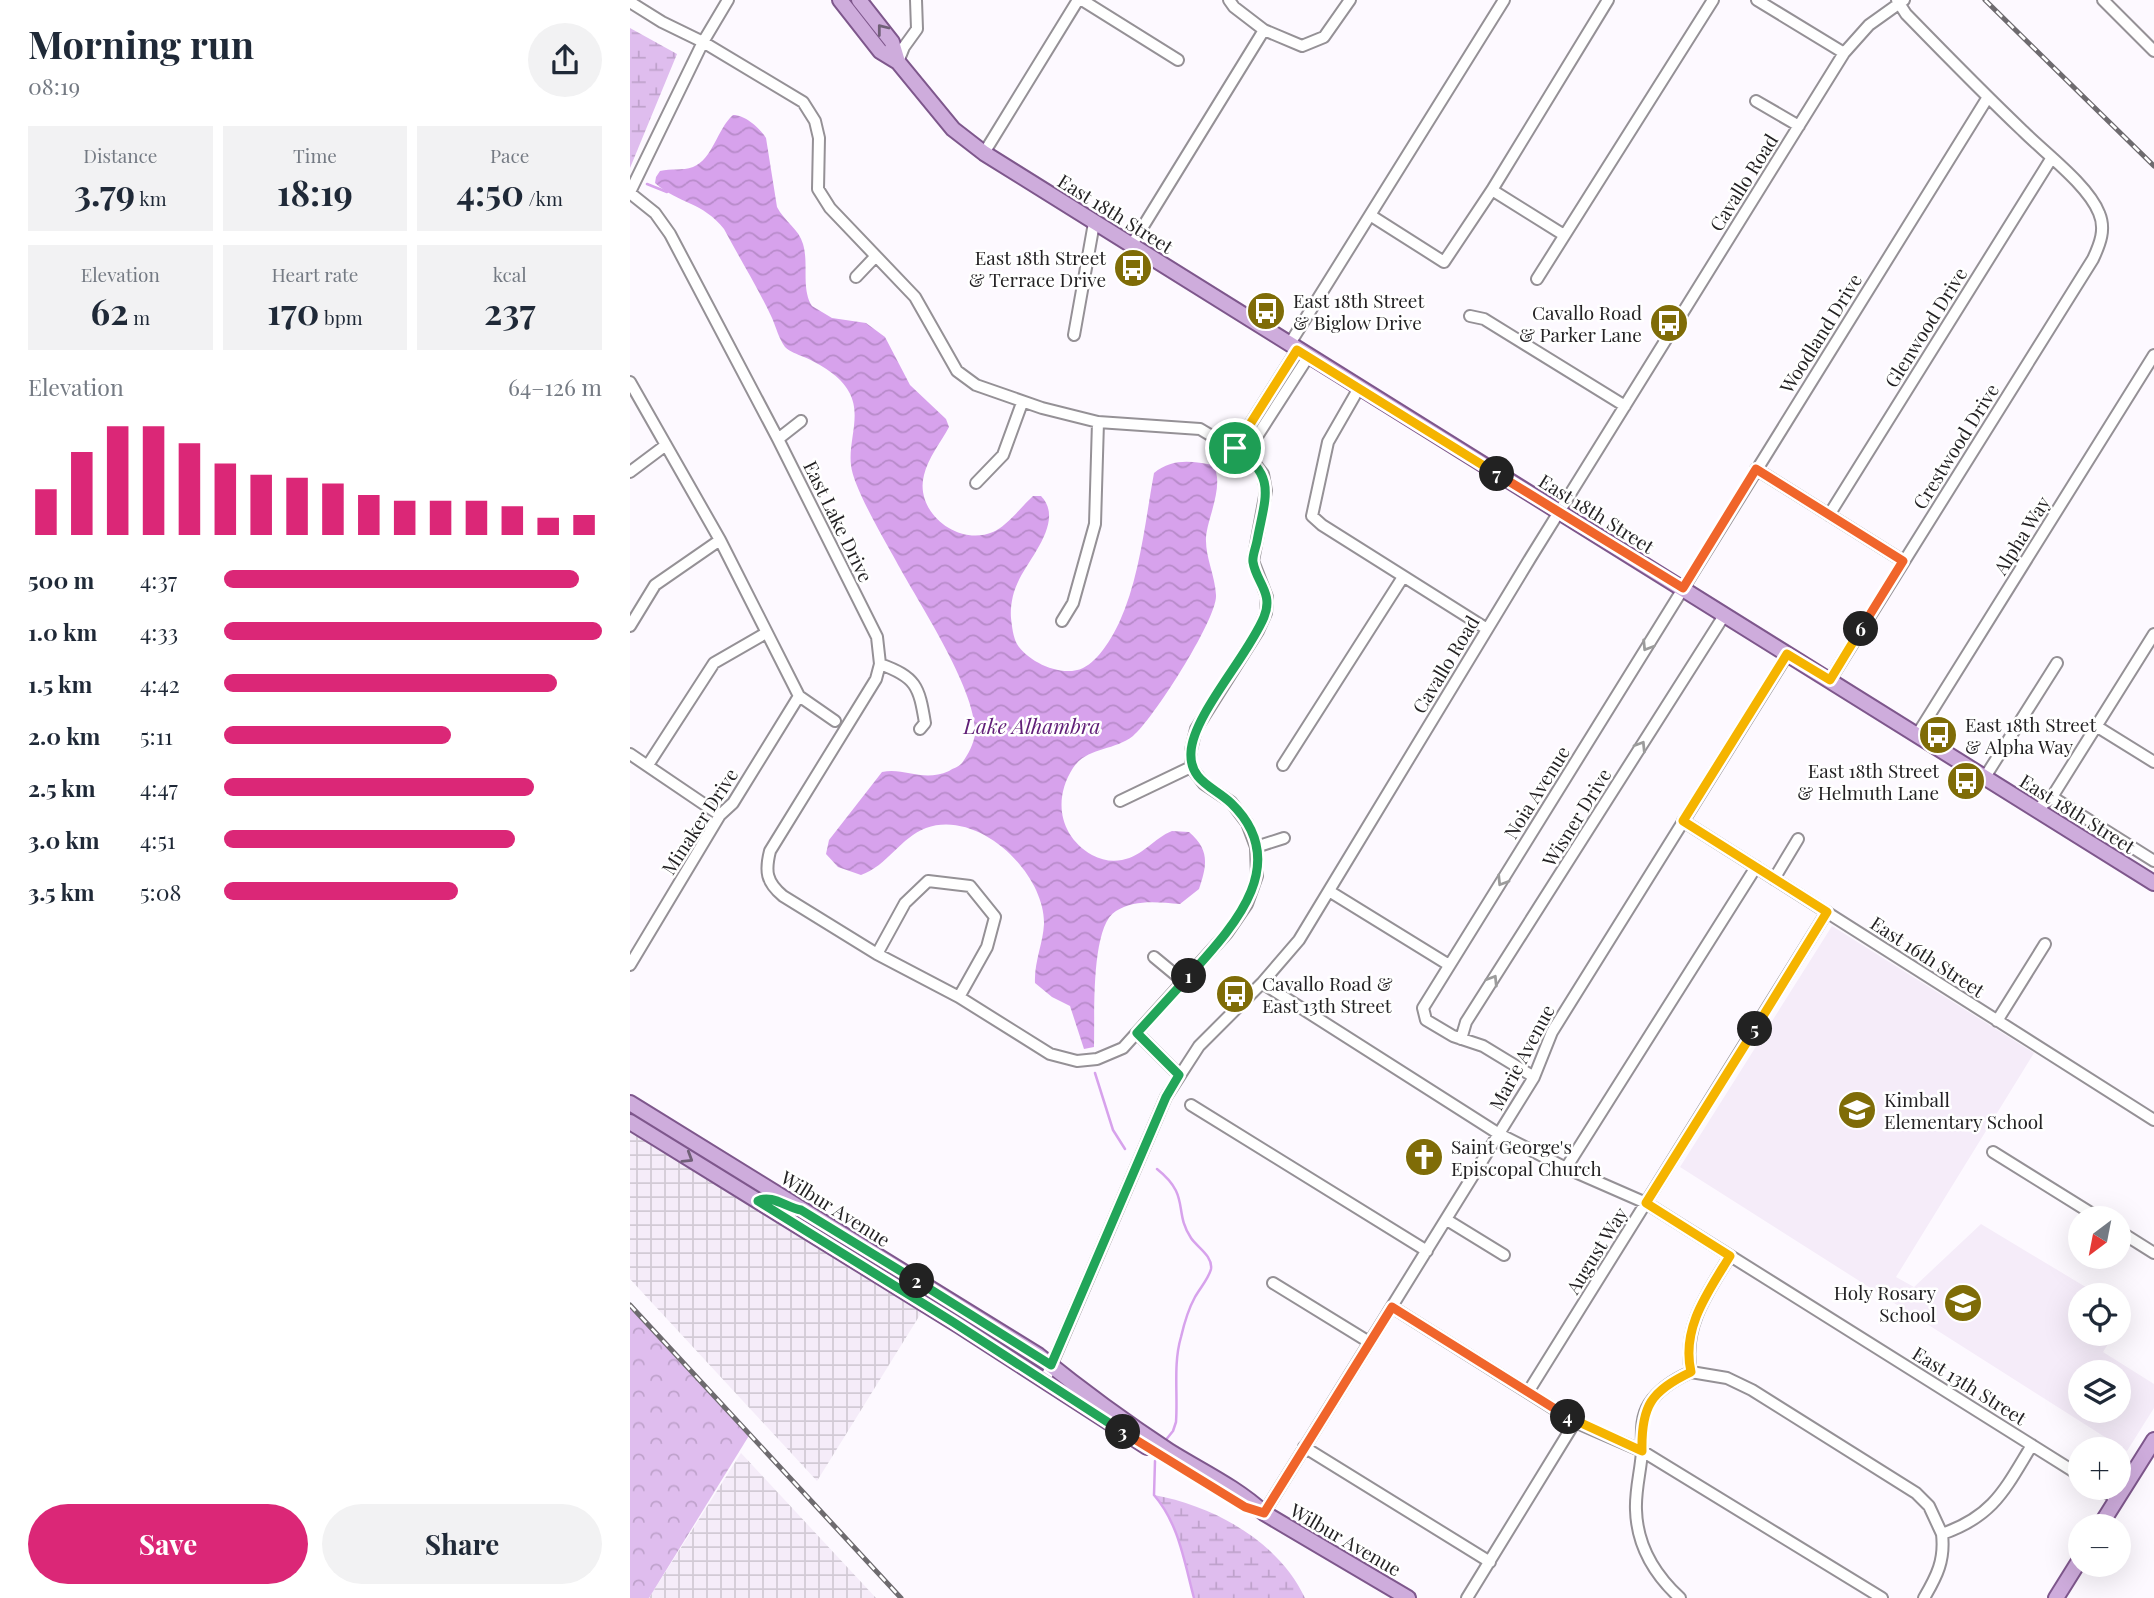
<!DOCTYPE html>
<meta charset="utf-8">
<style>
body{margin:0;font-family:"Playfair Display",serif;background:#f2f2f3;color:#1f2937;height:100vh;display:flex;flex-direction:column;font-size:26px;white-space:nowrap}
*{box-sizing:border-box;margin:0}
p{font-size:23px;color:#747a83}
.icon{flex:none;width:38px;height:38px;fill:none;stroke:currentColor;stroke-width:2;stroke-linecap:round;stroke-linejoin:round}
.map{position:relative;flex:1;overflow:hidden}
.side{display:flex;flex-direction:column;background:#fff;width:630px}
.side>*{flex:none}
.needle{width:46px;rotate:212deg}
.tools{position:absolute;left:1438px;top:1206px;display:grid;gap:14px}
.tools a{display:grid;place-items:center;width:63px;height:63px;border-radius:50%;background:#fff;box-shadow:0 7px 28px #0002;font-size:35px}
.pin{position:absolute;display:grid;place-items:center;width:60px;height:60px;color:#fff;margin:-30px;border:4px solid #fff;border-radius:50%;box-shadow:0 2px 7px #0007}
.km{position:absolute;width:35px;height:35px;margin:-18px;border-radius:50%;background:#222;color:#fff;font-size:19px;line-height:35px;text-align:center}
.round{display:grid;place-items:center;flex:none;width:74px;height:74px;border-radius:37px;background:#f2f2f3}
.summary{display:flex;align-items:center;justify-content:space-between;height:119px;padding:0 28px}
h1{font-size:38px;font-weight:700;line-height:52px}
.stats{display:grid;grid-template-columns:repeat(3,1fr);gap:10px;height:119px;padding:7px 28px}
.stats div{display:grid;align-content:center;border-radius:0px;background:#f2f2f3;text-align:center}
.stats b{font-size:35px;font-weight:700}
.stats small{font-size:19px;font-weight:400}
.stats p{font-size:19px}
.chart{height:196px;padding:14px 28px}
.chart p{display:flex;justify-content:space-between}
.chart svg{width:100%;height:126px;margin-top:7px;stroke:#db2777;stroke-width:6}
.action{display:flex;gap:14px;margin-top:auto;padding:14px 28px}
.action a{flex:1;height:80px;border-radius:42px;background:#db2777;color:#fff;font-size:28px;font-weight:700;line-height:80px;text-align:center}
.action a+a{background:#f2f2f3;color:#1f2937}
ul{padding:0 28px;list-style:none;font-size:23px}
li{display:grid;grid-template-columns:112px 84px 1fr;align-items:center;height:52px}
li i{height:18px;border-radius:9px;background:#db2777}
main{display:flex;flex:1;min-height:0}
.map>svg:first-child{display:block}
.built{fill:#f5ecf9;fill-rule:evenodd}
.industrial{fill:url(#industrial-grid)}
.wetland{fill:url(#wetland-marsh)}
.park{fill:url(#park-crowns)}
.water{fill:url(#water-waves)}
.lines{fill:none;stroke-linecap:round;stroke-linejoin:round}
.stream{stroke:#d7a2ec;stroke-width:2.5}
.minor-casing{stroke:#959196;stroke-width:14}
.major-casing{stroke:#7e578c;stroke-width:18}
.minor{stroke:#fff;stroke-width:10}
.major{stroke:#ceacdc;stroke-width:14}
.rail-casing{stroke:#6e6b6f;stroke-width:5}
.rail{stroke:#fff;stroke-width:2.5;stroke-dasharray:8;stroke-linecap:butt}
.oneway{stroke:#706077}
.oneway2{stroke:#9c9c9c}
.split-1-casing{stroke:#fff;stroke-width:14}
.split-2-casing{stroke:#fff;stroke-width:14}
.split-3-casing{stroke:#fff;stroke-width:14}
.split-4-casing{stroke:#fff;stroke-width:14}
.split-5-casing{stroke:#fff;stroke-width:14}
.split-6-casing{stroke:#fff;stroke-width:14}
.split-7-casing{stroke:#fff;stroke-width:14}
.split-8-casing{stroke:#fff;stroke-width:14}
.split-1{stroke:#22a559;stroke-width:9}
.split-2{stroke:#22a559;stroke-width:9}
.split-3{stroke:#22a559;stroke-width:9}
.split-4{stroke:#f0652b;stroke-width:9}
.split-5{stroke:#f5b400;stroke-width:9}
.split-6{stroke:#f5b400;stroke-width:9}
.split-7{stroke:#f0652b;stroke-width:9}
.split-8{stroke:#f5b400;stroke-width:9}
.labels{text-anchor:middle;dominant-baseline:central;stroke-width:5;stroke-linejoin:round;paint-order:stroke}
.street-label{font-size:19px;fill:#242224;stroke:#fff}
.poi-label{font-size:19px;fill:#242224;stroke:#fff;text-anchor:start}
.water-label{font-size:21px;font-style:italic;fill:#612078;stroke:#fff}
</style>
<main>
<section class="side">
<div class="summary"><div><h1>Morning run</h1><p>08:19</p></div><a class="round"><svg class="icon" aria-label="share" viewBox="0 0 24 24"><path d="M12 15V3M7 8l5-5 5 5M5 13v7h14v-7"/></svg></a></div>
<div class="stats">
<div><p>Distance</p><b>3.79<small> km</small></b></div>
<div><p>Time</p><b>18:19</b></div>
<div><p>Pace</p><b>4:50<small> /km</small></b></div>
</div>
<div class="stats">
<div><p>Elevation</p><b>62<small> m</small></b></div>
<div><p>Heart rate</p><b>170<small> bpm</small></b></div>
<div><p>kcal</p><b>237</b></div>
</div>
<div class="chart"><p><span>Elevation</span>64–126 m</p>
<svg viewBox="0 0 160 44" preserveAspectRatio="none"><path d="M5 44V28M15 44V15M25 44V6M35 44V6M45 44V12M55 44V19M65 44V23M75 44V24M85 44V26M95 44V30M105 44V32M115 44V32M125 44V32M135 44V34M145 44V38M155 44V37"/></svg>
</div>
<ul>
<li><b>500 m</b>4:37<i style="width:94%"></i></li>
<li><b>1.0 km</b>4:33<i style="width:100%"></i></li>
<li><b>1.5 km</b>4:42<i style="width:88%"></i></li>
<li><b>2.0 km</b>5:11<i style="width:60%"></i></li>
<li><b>2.5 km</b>4:47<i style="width:82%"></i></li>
<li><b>3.0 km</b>4:51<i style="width:77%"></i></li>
<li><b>3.5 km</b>5:08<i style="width:62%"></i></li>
</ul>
<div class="action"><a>Save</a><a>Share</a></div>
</section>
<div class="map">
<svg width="1524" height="1598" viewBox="0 0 1524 1598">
<defs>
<pattern id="industrial-grid" width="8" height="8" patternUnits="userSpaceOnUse" patternTransform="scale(1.75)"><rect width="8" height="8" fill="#f5ecf9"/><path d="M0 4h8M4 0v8" fill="none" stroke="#d2cad5"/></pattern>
<pattern id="wetland-marsh" width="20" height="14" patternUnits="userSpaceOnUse" patternTransform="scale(1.75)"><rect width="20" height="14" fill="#dfbdee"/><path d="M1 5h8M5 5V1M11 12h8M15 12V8" fill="none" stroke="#bfa2cc"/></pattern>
<pattern id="park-crowns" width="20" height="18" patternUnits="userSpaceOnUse" patternTransform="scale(1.75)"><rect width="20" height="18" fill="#dfbdee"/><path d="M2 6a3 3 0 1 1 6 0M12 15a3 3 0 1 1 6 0" fill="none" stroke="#bfa2cc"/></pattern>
<pattern id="water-waves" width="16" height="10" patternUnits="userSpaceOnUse" patternTransform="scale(1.75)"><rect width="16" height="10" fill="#d7a2ec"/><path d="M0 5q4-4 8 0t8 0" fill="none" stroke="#b88bca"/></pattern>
</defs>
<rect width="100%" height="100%" fill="#fdf9ff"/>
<!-- built -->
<path class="built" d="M1202,926L1404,1053L1266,1277L1284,1287L1351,1224L1469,1295H1451V1334H1484L1473,1352L1524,1384V1408L1497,1451L1050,1167ZM1489,1372V1410H1451V1372Z"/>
<!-- industrial -->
<path class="industrial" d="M0,1128L293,1310L187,1481L0,1279Z
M111,1453L246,1598H19Z"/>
<!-- wetland -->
<path class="wetland" d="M0,28L47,54L0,168Z
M524,1495C584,1506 648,1541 675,1598H564C554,1561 549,1524 524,1495Z"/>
<!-- park -->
<path class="park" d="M0,1305L120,1434L19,1598H0Z"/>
<!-- water -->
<path class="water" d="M103,115C115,115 130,128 136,138L147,207C154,221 169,229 173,244C179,264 171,289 182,306L202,318L236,323L255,337L280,385L316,419L319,427C311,442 298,458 294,475C284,512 328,547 363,532C377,526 391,507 403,496H411C435,521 399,558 388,582C383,592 380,606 381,618C382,626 383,637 387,644C398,662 432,678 453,668C469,660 481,639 489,623C510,577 515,522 524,473C542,458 562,461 583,465C595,484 578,516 576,537C575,557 585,575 586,595C588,618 522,721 503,736C484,751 457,747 443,768C423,799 429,836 462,855C472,860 481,862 492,860C513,856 524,838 542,831L559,832C580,850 577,865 569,889L550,904C528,902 505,899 486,911C460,926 465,1018 464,1047L454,1049L440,1006L422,997L405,983C404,962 413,944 414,924C415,873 349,809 296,828C271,837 257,866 231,875L208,867L196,854L199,840L252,772C275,767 292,783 319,771C323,768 329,767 332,763C338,755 344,743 345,734C347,690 288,602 266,561C254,539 223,487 221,465C218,441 232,415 219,392C211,376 190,364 174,357C167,354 160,352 155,347C149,339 146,327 142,318C128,288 110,259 94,229C73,202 49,204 25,183L26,177L30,171C41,168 52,171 63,167C83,159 87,129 103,115Z"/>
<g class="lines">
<!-- stream -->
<path class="stream" d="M17,184L37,192
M465,1073L483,1130L495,1149
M527,1169C561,1196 543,1211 561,1238C567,1247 583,1256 581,1269C579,1278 570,1288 565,1297C559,1308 554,1324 551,1337C543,1364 548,1394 546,1422L543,1431L535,1441
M525,1461L524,1495C549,1524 554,1561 564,1598"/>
<defs>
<path id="minor" d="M452,0L548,60
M1127,0L1214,53
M1473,0L1524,51
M0,2L32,22L73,42L173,102L185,121L189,138L188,189L200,208L285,297L327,371L346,385L412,408L468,422L570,429L622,460L633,474L636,491L623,561L637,597L636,613L628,631L566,729L561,750V767L574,784L601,802L617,823L626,847L627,876L617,904L597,933L493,1048L467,1059L447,1061L420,1054L329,997L247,954L153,896C136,882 135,871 140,851L246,679L250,664L247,637L148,439L40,234L25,213L0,193
M634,30L672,46L694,37L720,0
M268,62L274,47L287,29L286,0
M1126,101L1169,126
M354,153L448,0
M862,190L934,235
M0,192L73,42L98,0
M740,215L814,262L862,190L978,0
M501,246L634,30L604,7L599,0
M226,277L245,257
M907,279L1083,0
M840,316L854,319L995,406
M444,335L464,223
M659,345L874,0
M0,382L90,540L169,696L205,721
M729,388L698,442L682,516L692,525L857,629
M148,439L171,421
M605,448L667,350
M615,455L678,357
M1126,469L1273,561
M0,472L36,445
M346,483L373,455L392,403
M1199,515L1421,159
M432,621L443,603L465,524L468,422
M0,626L25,585L90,540
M250,664C286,677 289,686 295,723L290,729
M1200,680L1463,259C1470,244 1476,229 1469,213C1458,185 1415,153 1393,131C1353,93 1314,53 1276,14L1267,0
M1466,726L1524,762
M1287,735L1524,355
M0,754L90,815
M18,765L84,663L136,633
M653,765L773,577
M1355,777L1427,663
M1422,797L1524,861
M490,801L561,767
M1406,810L1422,797L1524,634
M1053,821L1524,1120
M626,847L654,838
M1144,879L1168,839
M699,891L819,965
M247,954L275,903L298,881L340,886L365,917L357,947L329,997
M524,957L553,981
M0,965L90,815L103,803L169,696
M632,983L869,1134L936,1168L1016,1203L1451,1476
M1367,1021L1415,944
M507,1033L549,1075
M831,1039L836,1022L1095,614
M904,1077L853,1046L823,1036L796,1020L793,1008L1358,97
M561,1105L797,1251
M1363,1152L1469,1218
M936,1168L1126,867
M817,1220L874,1255
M1489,1231L1524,1253
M643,1283L739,1342
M762,1307L945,1422L1012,1451L1252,1598
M1061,1372L1097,1378L1122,1390L1286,1493L1299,1506L1312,1534
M415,1380L536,1097L569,1046L632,983L669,940L901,557L1214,53L1239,25L1274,0
M898,1392L1197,912
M674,1447L860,1562
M1469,1488L1487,1499
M634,1513L904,1077L922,1032L1157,655
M837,1598L945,1422
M1050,1598C1025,1575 1007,1545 1006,1510C1005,1490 1011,1470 1012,1451C1012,1435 1010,1418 1019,1404C1029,1389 1045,1379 1061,1372C1052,1327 1078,1292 1100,1256
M1294,1598C1307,1576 1315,1560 1312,1534C1364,1516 1375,1489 1402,1445"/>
<path id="major" d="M210,0L250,51L268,62L323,129L354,153L1524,883
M229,0L262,42L268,62
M0,1103L408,1355C450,1389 493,1421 539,1451C571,1471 606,1487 634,1513L778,1598
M0,1122L330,1326L517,1447
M1470,1526L1524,1440
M1426,1598L1451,1558"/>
</defs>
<!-- minor casing -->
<use href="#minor" class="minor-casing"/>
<!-- major casing -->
<use href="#major" class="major-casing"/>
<!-- minor -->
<use href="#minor" class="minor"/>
<!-- major -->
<use href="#major" class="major"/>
<defs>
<path id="rail" d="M1355,0L1524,166
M0,1305L271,1598"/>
</defs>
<!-- rail casing -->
<use href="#rail" class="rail-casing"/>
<!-- rail -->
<use href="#rail" class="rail"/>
</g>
<!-- one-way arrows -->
<defs><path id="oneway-chevron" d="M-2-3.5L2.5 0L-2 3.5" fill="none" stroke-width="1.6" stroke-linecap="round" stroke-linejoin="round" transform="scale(1.75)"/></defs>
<g class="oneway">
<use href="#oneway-chevron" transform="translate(252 29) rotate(-128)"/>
<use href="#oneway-chevron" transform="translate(58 1158) rotate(32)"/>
</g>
<g class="oneway2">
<use href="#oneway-chevron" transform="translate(1017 646) rotate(122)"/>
<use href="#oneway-chevron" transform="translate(1011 746) rotate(-58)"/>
<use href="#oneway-chevron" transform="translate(872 881) rotate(122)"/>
<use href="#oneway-chevron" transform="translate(863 980) rotate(-58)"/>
</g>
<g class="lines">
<defs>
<path id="split-1" d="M559,976C602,928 664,864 601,803C584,787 559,781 561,752C563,715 618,656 634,617C644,593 626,582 623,562C622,556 626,547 627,541C635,497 648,476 605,448"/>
<path id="split-2" d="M287,1281L421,1365L536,1097L549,1075L507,1033L559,976"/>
<path id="split-3" d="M287,1281L171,1210C156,1207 141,1194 128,1201L323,1322L493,1432"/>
<path id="split-4" d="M493,1432L615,1507L634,1513L762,1307L938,1417"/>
<path id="split-5" d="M938,1417L1012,1451C1011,1406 1021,1391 1061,1372C1051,1328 1078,1292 1100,1256L1016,1203L1125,1029"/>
<path id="split-6" d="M1125,1029L1197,912L1053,821L1157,654L1200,680L1231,629"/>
<path id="split-7" d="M867,474L1053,588L1126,469L1273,561L1231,629"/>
<path id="split-8" d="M605,448L667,350L867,474"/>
</defs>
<!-- split-1 casing -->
<use href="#split-1" class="split-1-casing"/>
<!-- split-2 casing -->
<use href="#split-2" class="split-2-casing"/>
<!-- split-3 casing -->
<use href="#split-3" class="split-3-casing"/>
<!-- split-4 casing -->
<use href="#split-4" class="split-4-casing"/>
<!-- split-5 casing -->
<use href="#split-5" class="split-5-casing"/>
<!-- split-6 casing -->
<use href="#split-6" class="split-6-casing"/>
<!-- split-7 casing -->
<use href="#split-7" class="split-7-casing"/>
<!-- split-8 casing -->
<use href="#split-8" class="split-8-casing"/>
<!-- split-1 -->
<use href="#split-1" class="split-1"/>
<!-- split-2 -->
<use href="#split-2" class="split-2"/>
<!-- split-3 -->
<use href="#split-3" class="split-3"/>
<!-- split-4 -->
<use href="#split-4" class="split-4"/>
<!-- split-5 -->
<use href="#split-5" class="split-5"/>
<!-- split-6 -->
<use href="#split-6" class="split-6"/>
<!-- split-7 -->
<use href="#split-7" class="split-7"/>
<!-- split-8 -->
<use href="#split-8" class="split-8"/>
</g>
<!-- icons -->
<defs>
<symbol id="bus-disc" viewBox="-11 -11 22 22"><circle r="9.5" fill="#7f6c07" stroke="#fff"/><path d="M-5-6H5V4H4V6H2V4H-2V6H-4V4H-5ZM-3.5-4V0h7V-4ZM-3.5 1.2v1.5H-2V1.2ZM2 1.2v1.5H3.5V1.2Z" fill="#fff"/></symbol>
<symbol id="school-disc" viewBox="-11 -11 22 22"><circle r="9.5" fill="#7f6c07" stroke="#fff"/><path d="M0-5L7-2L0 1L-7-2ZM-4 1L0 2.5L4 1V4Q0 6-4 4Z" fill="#fff"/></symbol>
<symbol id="church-disc" viewBox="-11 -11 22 22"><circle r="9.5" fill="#7f6c07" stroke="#fff"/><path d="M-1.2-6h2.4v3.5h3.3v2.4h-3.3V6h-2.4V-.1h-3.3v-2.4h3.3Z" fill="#fff"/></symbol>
</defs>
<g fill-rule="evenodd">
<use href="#bus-disc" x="481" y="246" width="44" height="44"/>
<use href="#bus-disc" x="614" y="289" width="44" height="44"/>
<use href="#bus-disc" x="1017" y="301" width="44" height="44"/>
<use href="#bus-disc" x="1286" y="713" width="44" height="44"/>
<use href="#bus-disc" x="1314" y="759" width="44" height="44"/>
<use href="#bus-disc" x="583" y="972" width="44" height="44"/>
<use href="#school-disc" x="1205" y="1088" width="44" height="44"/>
<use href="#church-disc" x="772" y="1135" width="44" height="44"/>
<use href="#school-disc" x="1311" y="1281" width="44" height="44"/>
</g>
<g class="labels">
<!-- street labels -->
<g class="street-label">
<text transform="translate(1113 182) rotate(-58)">Cavallo Road</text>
<text transform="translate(486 213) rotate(32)">East 18th Street</text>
<text transform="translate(1295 327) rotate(-58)">Glenwood Drive</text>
<text transform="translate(1190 333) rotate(-58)">Woodland Drive</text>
<text transform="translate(1325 446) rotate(-58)">Crestwood Drive</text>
<text transform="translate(967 513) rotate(32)">East 18th Street</text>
<text transform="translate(209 521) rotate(64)">East Lake Drive</text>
<text transform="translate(1391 535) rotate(-58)">Alpha Way</text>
<text transform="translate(815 664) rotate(-59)">Cavallo Road</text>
<text transform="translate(906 792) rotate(-58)">Noia Avenue</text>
<text transform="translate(1448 813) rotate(32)">East 18th Street</text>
<text transform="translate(946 817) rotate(-58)">Wisner Drive</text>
<text transform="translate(69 821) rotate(-57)">Minaker Drive</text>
<text transform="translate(1298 956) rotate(33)">East 16th Street</text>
<text transform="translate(891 1057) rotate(-62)">Marie Avenue</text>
<text transform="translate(206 1208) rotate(32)">Wilbur Avenue</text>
<text transform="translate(966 1250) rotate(-58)">August Way</text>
<text transform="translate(1340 1385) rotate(32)">East 13th Street</text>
<text transform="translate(716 1539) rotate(30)">Wilbur Avenue</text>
</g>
<!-- poi labels -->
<g class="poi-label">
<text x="476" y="257" text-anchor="end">East 18th Street<tspan x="476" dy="22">&amp; Terrace Drive</tspan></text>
<text x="663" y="300">East 18th Street<tspan x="663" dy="22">&amp; Biglow Drive</tspan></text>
<text x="1012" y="312" text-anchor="end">Cavallo Road<tspan x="1012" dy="22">&amp; Parker Lane</tspan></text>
<text x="1335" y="724">East 18th Street<tspan x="1335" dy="22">&amp; Alpha Way</tspan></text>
<text x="1309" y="770" text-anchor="end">East 18th Street<tspan x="1309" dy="22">&amp; Helmuth Lane</tspan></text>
<text x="632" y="983">Cavallo Road &amp;<tspan x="632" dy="22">East 13th Street</tspan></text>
<text x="1254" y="1099">Kimball<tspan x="1254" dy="22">Elementary School</tspan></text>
<text x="821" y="1146">Saint George's<tspan x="821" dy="22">Episcopal Church</tspan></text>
<text x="1306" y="1292" text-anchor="end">Holy Rosary<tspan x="1306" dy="22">School</tspan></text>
</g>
<!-- water labels -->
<g class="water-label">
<text x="402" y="725">Lake Alhambra</text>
</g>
</g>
</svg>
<div class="tools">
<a><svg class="needle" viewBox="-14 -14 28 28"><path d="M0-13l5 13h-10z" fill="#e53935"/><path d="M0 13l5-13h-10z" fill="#747a83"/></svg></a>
<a><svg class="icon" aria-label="locate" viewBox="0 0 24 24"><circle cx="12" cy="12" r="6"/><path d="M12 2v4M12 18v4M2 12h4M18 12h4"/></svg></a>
<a><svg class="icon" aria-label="layers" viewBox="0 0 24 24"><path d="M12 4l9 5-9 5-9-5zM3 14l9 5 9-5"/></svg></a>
<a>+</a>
<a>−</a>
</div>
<div class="pin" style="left:605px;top:448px;background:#1e9e55"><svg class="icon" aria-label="arrive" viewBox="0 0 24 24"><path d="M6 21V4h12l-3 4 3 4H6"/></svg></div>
<b class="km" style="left:559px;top:976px">1</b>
<b class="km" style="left:287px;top:1281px">2</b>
<b class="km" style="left:493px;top:1432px">3</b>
<b class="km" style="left:938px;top:1417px">4</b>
<b class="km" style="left:1125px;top:1029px">5</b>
<b class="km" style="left:1231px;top:629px">6</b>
<b class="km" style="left:867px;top:474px">7</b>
</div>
</main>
